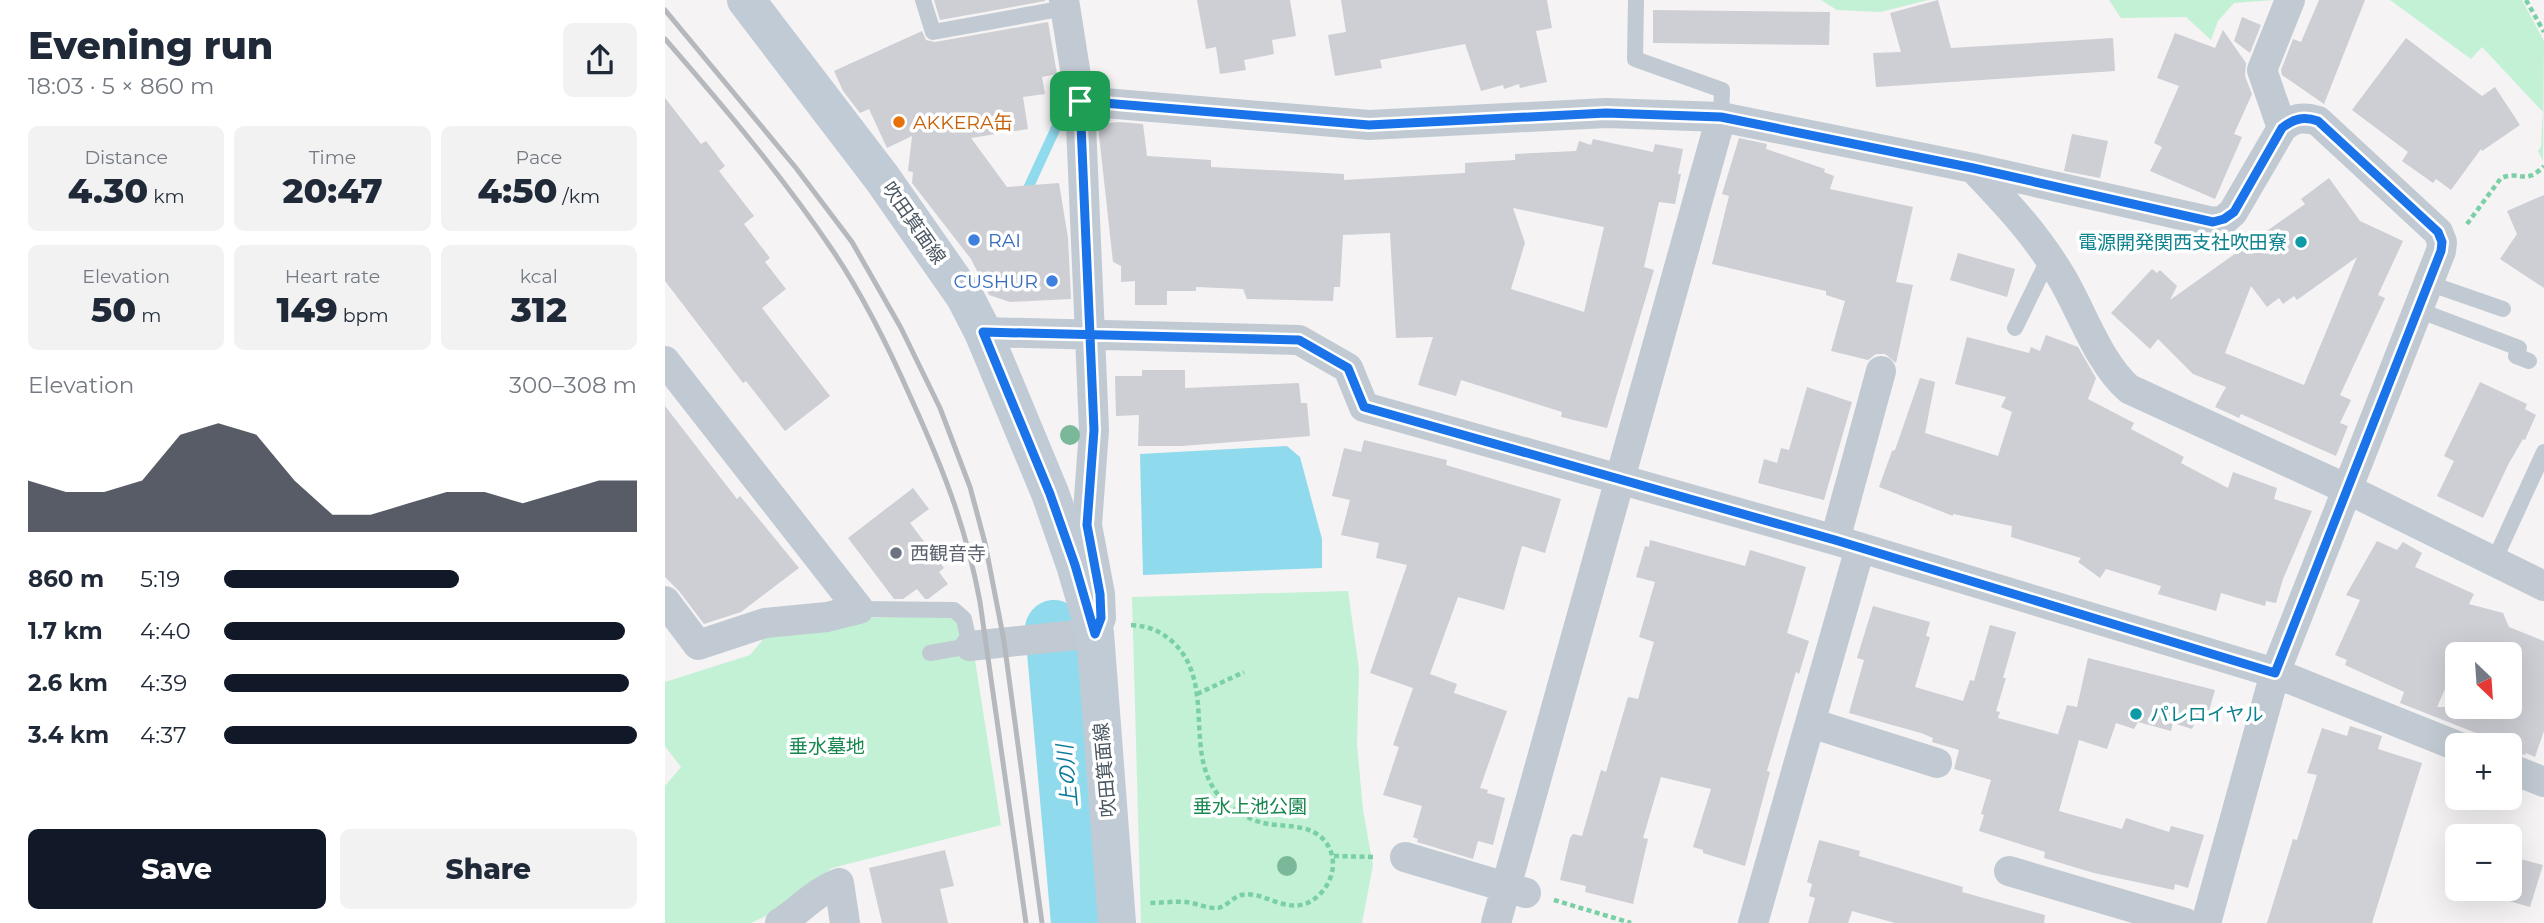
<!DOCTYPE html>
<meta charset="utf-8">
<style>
body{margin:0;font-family:Montserrat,"Noto Sans JP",sans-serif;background:#f2f2f3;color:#1f2937;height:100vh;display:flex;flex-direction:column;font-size:26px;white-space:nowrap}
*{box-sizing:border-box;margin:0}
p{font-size:23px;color:#747a83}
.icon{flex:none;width:38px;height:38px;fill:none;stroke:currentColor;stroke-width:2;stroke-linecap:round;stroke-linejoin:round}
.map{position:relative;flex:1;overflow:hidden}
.sheet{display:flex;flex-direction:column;background:#fff;width:665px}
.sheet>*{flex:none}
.needle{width:46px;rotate:155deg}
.controls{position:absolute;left:1780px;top:642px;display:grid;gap:14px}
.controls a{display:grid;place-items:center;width:77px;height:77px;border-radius:10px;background:#fff;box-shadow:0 7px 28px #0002;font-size:35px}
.pin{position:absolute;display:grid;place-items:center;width:60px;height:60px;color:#fff;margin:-30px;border-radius:14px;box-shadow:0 4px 10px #0006}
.round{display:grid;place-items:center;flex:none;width:74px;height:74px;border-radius:10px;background:#f2f2f3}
.headline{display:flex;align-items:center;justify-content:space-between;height:119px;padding:0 28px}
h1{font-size:38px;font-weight:800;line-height:52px}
.figures{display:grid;grid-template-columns:repeat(3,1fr);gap:10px;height:119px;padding:7px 28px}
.figures div{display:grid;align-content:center;border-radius:10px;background:#f2f2f3;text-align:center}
.figures b{font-size:35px;font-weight:800}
.figures small{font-size:19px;font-weight:400}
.figures p{font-size:19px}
.chart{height:196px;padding:14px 28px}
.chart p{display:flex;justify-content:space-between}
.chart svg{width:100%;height:126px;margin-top:7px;fill:#111827;opacity:.7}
.primary-button{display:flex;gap:14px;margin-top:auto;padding:14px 28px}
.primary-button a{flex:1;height:80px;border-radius:10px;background:#111827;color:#fff;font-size:28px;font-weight:800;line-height:80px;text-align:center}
.primary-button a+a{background:#f2f2f3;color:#1f2937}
ul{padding:0 28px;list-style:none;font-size:23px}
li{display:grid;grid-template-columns:112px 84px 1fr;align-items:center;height:52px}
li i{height:18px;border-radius:9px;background:#111827}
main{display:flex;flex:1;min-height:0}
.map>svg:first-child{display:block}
.green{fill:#c3f1d5}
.water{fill:#90daee}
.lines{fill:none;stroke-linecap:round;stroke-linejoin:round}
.stream{stroke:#90daee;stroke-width:10}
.river{stroke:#90daee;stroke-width:58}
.building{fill:#cdcfd5;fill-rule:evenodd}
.path{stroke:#7ad0a6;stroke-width:4.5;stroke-dasharray:5 3.5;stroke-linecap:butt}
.service{stroke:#c1cad2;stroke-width:16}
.minor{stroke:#c1cad2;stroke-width:30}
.secondary{stroke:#c1cbd6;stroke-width:38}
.rail{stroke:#b5b8bd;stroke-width:5}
.tree{fill:#7bb799}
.route-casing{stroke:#fff;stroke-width:14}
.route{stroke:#1a73e8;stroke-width:9}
.food-dot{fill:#e8710a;stroke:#fff;stroke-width:2.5}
.shop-dot{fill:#3f7fe0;stroke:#fff;stroke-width:2.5}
.culture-dot{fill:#0f9aa8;stroke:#fff;stroke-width:2.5}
.worship-dot{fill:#6b7280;stroke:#fff;stroke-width:2.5}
.labels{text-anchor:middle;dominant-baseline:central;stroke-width:7;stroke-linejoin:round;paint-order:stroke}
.food-label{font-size:19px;fill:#c56008;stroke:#fff;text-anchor:start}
.street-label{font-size:19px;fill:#4a5661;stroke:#fff}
.shop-label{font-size:19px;fill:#366cbe;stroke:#fff;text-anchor:start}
.culture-label{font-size:19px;fill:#0d838f;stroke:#fff;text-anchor:end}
.worship-label{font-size:19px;fill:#5b616d;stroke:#fff;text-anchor:start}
.park-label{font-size:19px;fill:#17864f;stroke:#fff}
.water-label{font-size:21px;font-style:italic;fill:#0c7c9b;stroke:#fff}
</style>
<main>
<section class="sheet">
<div class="headline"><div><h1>Evening run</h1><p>18:03 · 5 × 860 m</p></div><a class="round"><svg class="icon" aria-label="share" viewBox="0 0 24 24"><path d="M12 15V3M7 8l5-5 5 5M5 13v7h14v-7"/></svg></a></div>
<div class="figures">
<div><p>Distance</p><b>4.30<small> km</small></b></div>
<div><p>Time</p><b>20:47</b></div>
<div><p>Pace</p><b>4:50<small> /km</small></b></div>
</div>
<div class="figures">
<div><p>Elevation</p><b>50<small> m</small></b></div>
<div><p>Heart rate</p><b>149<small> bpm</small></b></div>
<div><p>kcal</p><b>312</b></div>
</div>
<div class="chart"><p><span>Elevation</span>300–308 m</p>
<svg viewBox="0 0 160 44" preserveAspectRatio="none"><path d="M0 44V26L10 30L20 30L30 26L40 10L50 6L60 10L70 26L80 38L90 38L100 34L110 30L120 30L130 34L140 30L150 26L160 26V44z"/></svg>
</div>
<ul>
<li><b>860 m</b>5:19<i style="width:57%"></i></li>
<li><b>1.7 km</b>4:40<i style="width:97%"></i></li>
<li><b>2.6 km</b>4:39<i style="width:98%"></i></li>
<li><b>3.4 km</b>4:37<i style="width:100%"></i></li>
</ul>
<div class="primary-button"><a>Save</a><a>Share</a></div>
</section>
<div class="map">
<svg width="1879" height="923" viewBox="0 0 1879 923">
<rect width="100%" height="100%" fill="#f5f3f3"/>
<!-- green -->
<path class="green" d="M1156,0H1263L1215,12L1172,10Z
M1444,0H1608L1569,3L1553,21L1546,40L1521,17L1456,18Z
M1725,0H1857L1879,41L1878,161L1873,151L1876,147L1878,112L1817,47L1806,59Z
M683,591L694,669L692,744L698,810L708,865L697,923H476L467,597Z
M287,615L295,623L309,654L336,825L167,868L125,904L86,923H0V786L16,767L0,746V682L85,655L105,631L197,618Z"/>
<!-- water -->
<path class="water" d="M622,446L635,457L657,539V568L478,575L475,454Z"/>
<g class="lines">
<!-- stream -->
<path class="stream" d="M359,197L395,119L396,97"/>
<!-- river -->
<path class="river" d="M389,629L415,923"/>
</g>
<!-- building -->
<path class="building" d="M269,0H380V1L275,20Z
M532,0H625L631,36L607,40L609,54L579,60L581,70L555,74L551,47L541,49Z
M676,0H882L887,28L871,31L882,82L855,88L854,84L839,89L838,85L816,91L800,44L715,60L717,68L670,76L663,35L681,32Z
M1273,0L1286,48L1448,38L1450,71L1211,87L1208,53L1236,52L1225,13Z
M1654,0H1700L1659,104L1617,75L1616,70L1628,39L1636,42Z
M988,10L1165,12L1164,45L988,43Z
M1577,17L1596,25L1585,53L1569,41Z
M383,22L392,74L377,77L380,94L358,97L363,129L306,138L342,187L394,183L403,238L406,299L345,302L324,295L306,259L247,183L248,172L243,171L247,136L222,148L204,109L195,113L178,91L169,71L257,31L261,40L270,42Z
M1558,30L1581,63L1580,76L1587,94L1569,134L1577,137L1550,199L1485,171L1497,147L1489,143L1514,86L1492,78L1510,33L1550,48Z
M1741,38L1817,96L1830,87L1855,125L1817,151L1816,149L1786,190L1771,179L1768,183L1737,161L1743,152L1687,110Z
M0,98L36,144L41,141L60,166L54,171L89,216L79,224L105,258L100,262L121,289L97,308L165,396L120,431L81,381L78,383L0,281Z
M454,122L478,124L482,156L546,160V167L679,174V180L800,173V163L850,160V154L911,151L914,141L926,145L928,139L988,152L990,144L1018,149L1013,174H1016L1010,204L994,202L979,267L989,270L942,428L896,417L897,412L796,380L791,396L753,385L768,337L731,338L725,233L678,235L675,287H669L668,301L582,299L578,289L531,287V291H502V305H470V281L456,282V266L448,262L434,135V124ZM848,208L939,227L919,312L846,289L860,243Z
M1407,134L1443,141L1435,178L1399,171Z
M1074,138L1102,144L1101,149L1160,169L1159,172L1169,176L1165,189L1248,207L1231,282L1248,285L1231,363L1220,354H1211L1203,360L1166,351L1180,301L1161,295V291L1047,264L1064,196L1057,194Z
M1664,178L1695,221L1738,241L1713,295L1720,298L1675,395L1686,400L1675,423L1683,426L1671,456L1576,414L1574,418L1550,407L1561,387L1528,374L1493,339L1485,349L1446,313L1487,269L1492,273L1495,270L1512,286L1505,300L1640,204L1636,199ZM1692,257L1639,385L1560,353L1586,286L1602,307L1614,298L1618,304L1629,296L1632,300Z
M1879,195V288L1835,259L1852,234L1842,211Z
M1293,253L1350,269L1342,297L1285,280Z
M1381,335L1413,347L1431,378L1423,399L1469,423L1466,429L1519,457L1516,463L1563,488L1568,472L1612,488L1609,499L1647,511L1618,579L1611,603L1601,601L1600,606L1556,593L1551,611L1493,594L1496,586L1441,569L1435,578L1413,562L1416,558L1346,537L1347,526L1288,514V516L1214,487L1227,451L1230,450L1255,378L1270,382L1260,433L1333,456L1347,412L1336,407L1341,397L1290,384L1302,337L1364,353L1366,347L1375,351Z
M477,370H520V388L634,383L636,403H642L645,436L517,446H473L474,415L451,416L450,376H477Z
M1815,382L1862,404L1860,409L1871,415L1860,440L1858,439L1844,463L1818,518L1772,496L1789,461L1779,456Z
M1142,387L1187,402L1159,500L1093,483L1099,459L1112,463L1116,448L1124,450Z
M0,406L72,499L75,496L134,568L76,612L39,624L14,591L0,577Z
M699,440L782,460L781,465L896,499L880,553L857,546L839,610L793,597L765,674L792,684L789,693L842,711L815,788L823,790L822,793L840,798L828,845L813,841L808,859L752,842L753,839L748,837L757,806L718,795L734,747L728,745L748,688L705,673L742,565L711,558L714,543L676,535L685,500L667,496L679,448L696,452Z
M248,488L264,509L245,523L279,568L274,572L283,584L263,599H260L252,589L238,599H229L183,538Z
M985,540L1080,566L1085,550L1141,567L1122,633L1144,641L1134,674L1131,672L1102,771L1105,772L1080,866L1038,853V850L1028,847L1046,789L996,777L978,838L983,839L968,904L920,892L921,886L895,880L905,838L908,834L917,836L936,770L941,772L963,697L973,699L989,642L974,637L990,582L971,577L980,546L984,547Z
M1712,541L1732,550L1738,542L1757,553L1750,567L1809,594L1804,604L1838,613L1844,627L1879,641V731L1870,757L1861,753L1860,755L1844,751V746L1735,703L1739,692L1680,665L1682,660L1670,655L1695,600L1681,595ZM1792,654H1844V707H1772L1792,662Z
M1208,606L1265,622L1261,636L1265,637L1250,687L1298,701L1305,680L1309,681L1325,625L1351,632L1338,678H1341L1331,711L1335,712L1333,718L1395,735L1393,734L1402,705L1412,707L1423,658L1550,690L1540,725L1530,723L1527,729L1508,723L1506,731L1473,722L1469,729L1451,723L1442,749L1414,740L1394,811L1457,829L1461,818L1504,832L1506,826L1539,835L1523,888L1510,884L1509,890L1429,873L1379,858L1380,852L1314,831L1319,815L1316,814L1326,780L1289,769L1294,750L1267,742L1268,738L1256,733L1184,713L1199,660L1192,658Z
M1685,726L1717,736L1713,749L1757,763L1707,923H1602L1628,839L1632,840L1652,775L1642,773L1657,728L1682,736Z
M1154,840L1195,851L1194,856L1298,887L1297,892L1380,915L1379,923H1230L1187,911L1183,923H1143L1150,898L1144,896L1147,884L1142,882Z
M280,850L289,886L275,889L283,923H217L204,868Z
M1844,856L1878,865L1865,907L1844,901Z"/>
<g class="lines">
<!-- path -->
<path class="path" d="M1861,0L1879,32
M1802,224L1836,178C1855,170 1860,186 1879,166
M466,625C484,626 496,631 509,643C552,686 517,753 555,797C565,808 580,818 595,822C608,826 623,825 637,828C670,835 677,870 656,893C628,923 601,889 576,895C568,897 561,907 553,908C544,909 531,903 521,902C509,901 496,903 484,903
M532,694L579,672
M669,856L711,857
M889,900L966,923"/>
<!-- service -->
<path class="service" d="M258,0L268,32L400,8
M971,0L970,59L1057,90L1056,117
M1763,283L1838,309
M1753,310L1854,348L1851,356L1864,361
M1350,328L1384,258
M1829,561L1879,452
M194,609L289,610L299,619L305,646L265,653"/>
<!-- minor -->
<path class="minor" d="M415,101L704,125L941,113L1056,117L1308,168L1548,222L1559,220L1568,212L1617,128C1628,118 1638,116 1653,121L1773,232L1777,242L1776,251L1610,673L1541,923
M1617,128L1597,70L1625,0
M1308,168C1343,205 1371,234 1397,278C1417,312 1434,363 1464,389L1682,489L1879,586
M318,332L634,340L683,368L699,407L1170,540L1610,673L1792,746
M0,361L194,609L162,617L100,623L33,645L0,601
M1170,540L1216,371
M305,646L430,633L436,618L435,594L422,525L429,430L415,101L399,0
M1146,723L1272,763
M1844,768L1879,782
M740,857L861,893
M1344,871L1520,923
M115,923C137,909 150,892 174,883L180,923
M831,923L1056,117
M1088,923L1195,548"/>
<!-- secondary -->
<path class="secondary" d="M81,0L217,178L300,297L318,332L385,493L410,565L430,633L452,923"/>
<!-- rail -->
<path class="rail" d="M0,10L131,168L187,242L236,328L275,408L305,487L320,543L339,641L377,923
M0,39C59,107 118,177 168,251C199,297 223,346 245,396C277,466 301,526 315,602L361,923"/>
</g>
<!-- trees -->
<g class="tree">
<circle cx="405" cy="435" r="10"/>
<circle cx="622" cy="866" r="10"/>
</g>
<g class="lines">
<defs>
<path id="route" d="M415,101L429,430L422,525L435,594L436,618L430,634L410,565L385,494L318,332L634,340L683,368L699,407L1170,540L1610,673L1776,251L1777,242L1773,232L1653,121C1638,116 1628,119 1617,128L1569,212L1559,219L1548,222L1308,168L1056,117L941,113L704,125L415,101"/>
</defs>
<!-- route casing -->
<use href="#route" class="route-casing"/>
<!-- route -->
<use href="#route" class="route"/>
</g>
<!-- markers -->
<circle class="food-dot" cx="234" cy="122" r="7"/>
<g class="shop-dot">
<circle cx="309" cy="240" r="7"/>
<circle cx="387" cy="281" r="7"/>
</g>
<g class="culture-dot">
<circle cx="1636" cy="242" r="7"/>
<circle cx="1471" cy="714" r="7"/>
</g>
<circle class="worship-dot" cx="231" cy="553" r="7"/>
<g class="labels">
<!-- food labels -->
<g class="food-label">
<text x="248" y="122">AKKERA缶</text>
</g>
<!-- street labels -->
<g class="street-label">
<text transform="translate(249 223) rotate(55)">吹田箕面線</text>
<text transform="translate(440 770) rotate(-95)">吹田箕面線</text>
</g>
<!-- shop labels -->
<g class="shop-label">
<text x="323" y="240">RAI</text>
<text x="373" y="281" text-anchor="end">CUSHUR</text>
</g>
<!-- culture labels -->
<g class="culture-label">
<text x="1622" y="242">電源開発関西支社吹田寮</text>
<text x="1485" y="714" text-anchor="start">パレロイヤル</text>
</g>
<!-- worship labels -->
<g class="worship-label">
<text x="245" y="553">西観音寺</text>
</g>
<!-- park labels -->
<g class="park-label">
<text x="162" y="746">垂水墓地</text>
<text x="585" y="806">垂水上池公園</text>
</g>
<!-- water labels -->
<g class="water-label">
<text transform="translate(402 776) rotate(-95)">上の川</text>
</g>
</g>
</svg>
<div class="controls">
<a><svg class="needle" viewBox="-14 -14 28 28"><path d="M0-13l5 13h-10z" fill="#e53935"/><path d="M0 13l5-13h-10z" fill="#747a83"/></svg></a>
<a>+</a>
<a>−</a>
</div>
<div class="pin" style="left:415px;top:101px;background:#1e9e55"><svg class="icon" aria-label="arrive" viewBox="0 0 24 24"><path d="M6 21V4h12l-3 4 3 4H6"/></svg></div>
</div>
</main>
